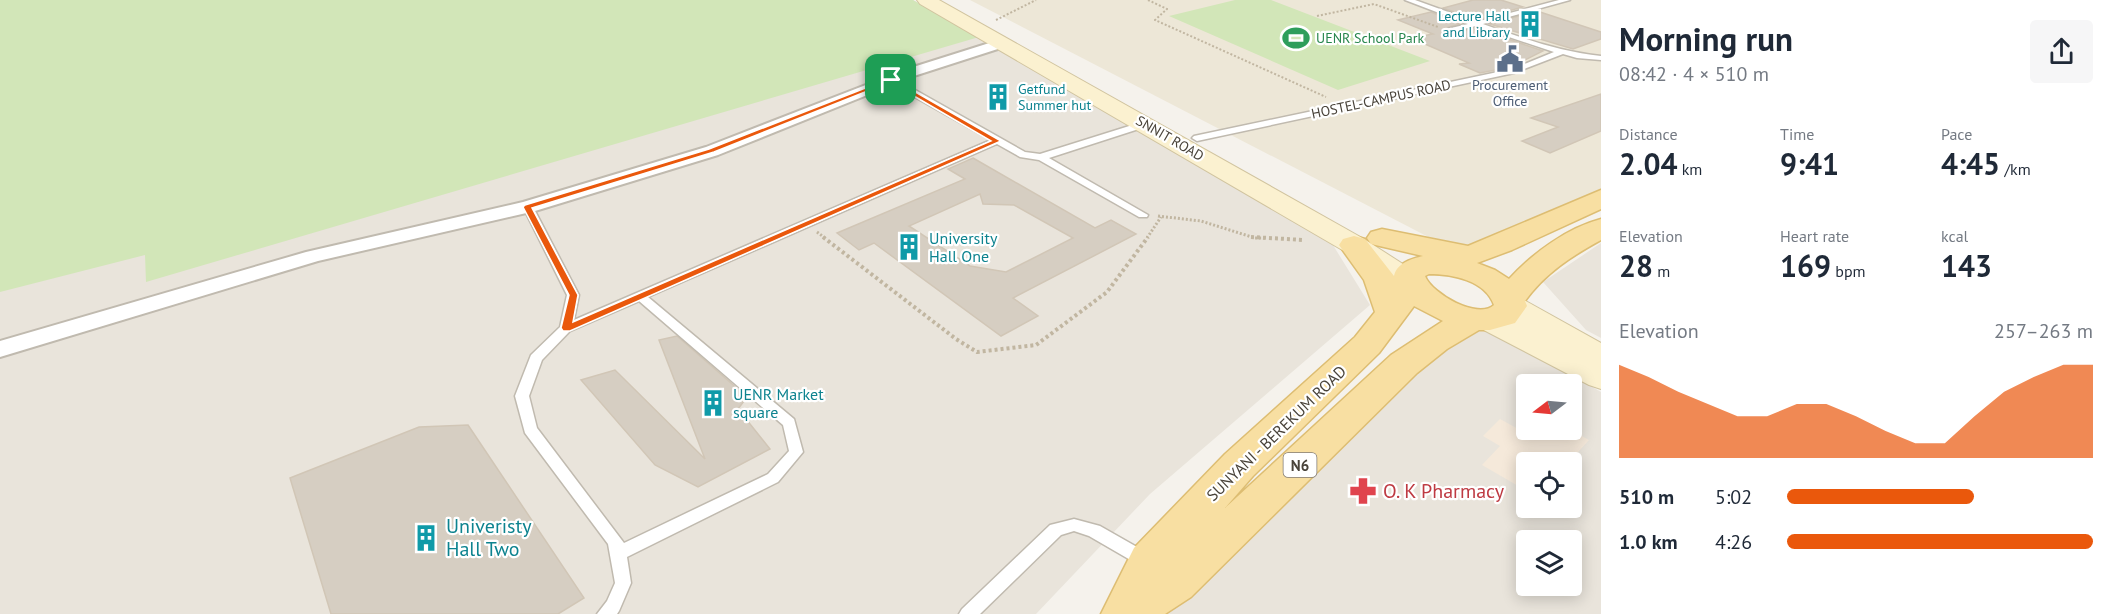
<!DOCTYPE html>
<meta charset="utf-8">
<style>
body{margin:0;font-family:"PT Sans",sans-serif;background:#f6f6f7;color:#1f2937;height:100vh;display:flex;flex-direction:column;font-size:22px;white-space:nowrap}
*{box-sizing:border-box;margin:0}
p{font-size:20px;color:#747a83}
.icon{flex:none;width:33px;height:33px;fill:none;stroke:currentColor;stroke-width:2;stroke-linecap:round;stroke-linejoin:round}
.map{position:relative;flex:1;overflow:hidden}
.drawer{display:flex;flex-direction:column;background:#fff;width:510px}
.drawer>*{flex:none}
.needle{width:39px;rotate:254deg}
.fabs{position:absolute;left:1516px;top:374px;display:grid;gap:12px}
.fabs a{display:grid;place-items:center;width:66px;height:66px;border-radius:6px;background:#fff;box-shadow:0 3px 15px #0003;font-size:30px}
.pin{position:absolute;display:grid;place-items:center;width:51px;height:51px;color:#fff;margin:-26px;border-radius:12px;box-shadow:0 3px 9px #0006}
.round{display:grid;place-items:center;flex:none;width:63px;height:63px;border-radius:6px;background:#f6f6f7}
.summary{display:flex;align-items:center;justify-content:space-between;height:102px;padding:0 18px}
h1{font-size:33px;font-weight:700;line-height:45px}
.stats{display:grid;grid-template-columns:repeat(3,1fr);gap:9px;height:102px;padding:6px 18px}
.stats div{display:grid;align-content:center}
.stats b{font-size:30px;font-weight:700}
.stats small{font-size:16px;font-weight:400}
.stats p{font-size:16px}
.chart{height:168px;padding:12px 18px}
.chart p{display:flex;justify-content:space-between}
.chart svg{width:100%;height:108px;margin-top:6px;fill:#ea580c;opacity:.7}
ul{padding:0 18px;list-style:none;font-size:20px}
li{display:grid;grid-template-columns:96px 72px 1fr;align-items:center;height:45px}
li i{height:15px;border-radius:8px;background:#ea580c}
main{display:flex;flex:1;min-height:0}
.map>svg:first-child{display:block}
.residential{fill:#e9e4db;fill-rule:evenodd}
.commercial{fill:#f5e9da}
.education{fill:#ede7d7}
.green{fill:#d2e6b8}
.building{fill:#d6cec2;stroke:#d1c6b6;stroke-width:1.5;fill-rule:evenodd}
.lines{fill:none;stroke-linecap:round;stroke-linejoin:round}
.lane-casing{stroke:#c0baaf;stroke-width:3}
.street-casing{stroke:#c0baaf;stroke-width:4}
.secondary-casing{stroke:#d1c49f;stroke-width:2}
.primary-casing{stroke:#ddbd72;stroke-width:3}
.path-far2{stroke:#c1b6a1;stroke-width:2;stroke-dasharray:2 2;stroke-linecap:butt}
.path-far1{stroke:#c1b6a1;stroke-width:3;stroke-dasharray:2 2;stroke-linecap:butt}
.path{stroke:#c1b6a1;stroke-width:4;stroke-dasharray:3 3;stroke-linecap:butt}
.lane{fill:#fff;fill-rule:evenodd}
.street{fill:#fff;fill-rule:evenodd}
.secondary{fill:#fbf1d0;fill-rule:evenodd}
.primary{fill:#f8dfa2;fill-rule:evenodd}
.route{fill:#ea580c;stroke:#fff;stroke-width:1.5;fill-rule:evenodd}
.labels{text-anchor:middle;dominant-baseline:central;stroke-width:4.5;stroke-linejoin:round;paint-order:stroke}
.far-culture-label{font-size:14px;fill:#0d838f;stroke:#fff;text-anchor:end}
.far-leisure-label{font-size:14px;fill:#27864d;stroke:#fff;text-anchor:start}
.far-service-label{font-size:14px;fill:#4e5e75;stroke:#fff}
.far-street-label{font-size:14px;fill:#49433a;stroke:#fff}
.shield{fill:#fff;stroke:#807b75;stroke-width:1.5}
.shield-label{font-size:15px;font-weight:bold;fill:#49433a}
.culture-label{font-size:16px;fill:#0d838f;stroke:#fff;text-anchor:start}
.street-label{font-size:16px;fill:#49433a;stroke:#fff}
.near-health-label{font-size:20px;fill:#be3a42;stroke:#fff;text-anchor:start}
.near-culture-label{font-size:20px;fill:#0d838f;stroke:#fff;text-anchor:start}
</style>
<main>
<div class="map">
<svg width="1601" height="614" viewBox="0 0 1601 614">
<rect width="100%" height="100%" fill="#f5f2ec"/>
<!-- residential -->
<path class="residential" d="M0,0H913L1328,237L1370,305L1150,494L1036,614H0Z
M1601,243V338L1586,330L1543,282Z
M1474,319L1601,392V614H1132ZM1527,384H1572V429H1527ZM1527,462H1572V507H1527ZM1527,540H1572V585H1527Z"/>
<!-- commercial -->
<path class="commercial" d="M1500,419L1520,430L1527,423V429H1569L1589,440L1569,462H1527V491L1482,465L1500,446L1483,436Z"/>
<!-- education -->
<path class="education" d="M970,0H1601V198L1469,258Z"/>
<!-- green -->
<path class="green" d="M0,0H913L979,37L146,282L145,255L0,292Z
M1235,0H1271L1430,61L1338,90L1169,16Z"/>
<!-- building -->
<path class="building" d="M1473,0H1501L1523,7L1476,20L1443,8Z
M1537,11L1601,32V39L1573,49L1490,24Z
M1431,12L1460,24L1445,28L1446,35L1476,28L1543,51L1511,67L1480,73L1459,64L1469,63L1411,38L1433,34L1398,20Z
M1601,94V131L1550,153L1522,141L1558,127L1531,118Z
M973,158L1095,228L1111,220L1136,234L1013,298L1038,316L1001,336L874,243L859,250L837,233L965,179L948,169ZM980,194L983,204L1014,205L1073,238L1006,272L970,266L909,226Z
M677,336L747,397L738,409L770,449L698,487L655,465L581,380L615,370L705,459L659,340Z
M468,425L584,598L558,614H331L290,478L419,427Z"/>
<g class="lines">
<defs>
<path id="lane" d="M1405,0H1415L1476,22L1559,0H1570L1483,24C1522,38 1560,52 1601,56V60L1577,58L1563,54L1514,73L1197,141L1192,138L1194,136L1512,69L1554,52L1476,26L1447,33V29L1468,24Z
M888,78H894L1025,152L1040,154L1142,122H1148V126L1049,158L1148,215L1147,217H1139L1039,160L1020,157L997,144L648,297L794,419L803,452L778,482L627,557L631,583L619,611L617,614H597L607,601L615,583L608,544L525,433L515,396L531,355L560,327L567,295L523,207L528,204L533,207L579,295L574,320L991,140L888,82ZM639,301L783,425L789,451L768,474L624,543L537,428L529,396L542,360L570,331Z
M1074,519L1100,526L1151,555L1153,560L1151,565L1145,567L1139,565L1089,536L1074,531L1061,535L980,614H959L962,609L1050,525Z"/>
<path id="street" d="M1002,39L1007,40L1009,43L1007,46L917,75L718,155L535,211L318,261L0,357V341L306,252L523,202L706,147L907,69Z"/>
<path id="secondary" d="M917,0H939L1364,239L1420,275L1424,282L1420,289C1393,295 1365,266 1344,251L920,4Z
M1511,296L1522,299L1601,343V389L1589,385L1476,326L1471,319L1476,312L1487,309L1499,312L1495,306L1500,299Z"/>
<path id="primary" d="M1601,190V209L1512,250L1477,263L1495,270L1509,279C1533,253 1567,228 1601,219V240C1572,256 1545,273 1525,301L1527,306L1515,323L1490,330H1479L1447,349L1417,373L1191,597L1165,614H1101L1134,548L1225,454L1355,337L1375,312L1364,280L1339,245L1343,239L1354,236L1365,239L1394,276C1397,263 1411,259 1423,256L1371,244L1367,238L1371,232L1382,229L1468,246ZM1429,274C1452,274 1485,280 1494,305C1478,320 1432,294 1425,276ZM1414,306L1443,321L1391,355L1225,508L1253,476L1379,353Z"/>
</defs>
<!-- lane casing -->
<use href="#lane" class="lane-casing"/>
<!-- street casing -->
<use href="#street" class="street-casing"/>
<!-- secondary casing -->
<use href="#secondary" class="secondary-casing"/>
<!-- primary casing -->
<use href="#primary" class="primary-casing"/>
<!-- path-far2 -->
<path class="path-far2" d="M1148,0L1167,9L1155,20L1326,97
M1317,16L1374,4L1438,27
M996,20L1036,0"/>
<!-- path-far1 -->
<path class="path-far1" d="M1158,216L1201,221L1255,238H1265
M817,232L825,238
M1147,238L1161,217"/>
<!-- path -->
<path class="path" d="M823,237L956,339L977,352L1036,345L1107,292L1148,237
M1251,237L1304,240"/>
<!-- lane -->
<use href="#lane" class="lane"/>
<!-- street -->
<use href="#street" class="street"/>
<!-- secondary -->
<use href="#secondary" class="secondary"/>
<!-- primary -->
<use href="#primary" class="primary"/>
</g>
<!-- route -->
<path class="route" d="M891,78L1001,141L570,331H563L561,328L569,295L523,207L525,205L709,149ZM890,82L991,141L573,322L578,295L532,208L714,152Z"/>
<!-- icons -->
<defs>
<symbol id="building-bare" viewBox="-9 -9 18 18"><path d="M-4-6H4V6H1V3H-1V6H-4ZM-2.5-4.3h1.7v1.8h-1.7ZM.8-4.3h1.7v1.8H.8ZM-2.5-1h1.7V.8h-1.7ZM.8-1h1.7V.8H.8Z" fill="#0f9aa8" stroke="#fff" stroke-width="2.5" paint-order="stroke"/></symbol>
<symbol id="stadium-bare" viewBox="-9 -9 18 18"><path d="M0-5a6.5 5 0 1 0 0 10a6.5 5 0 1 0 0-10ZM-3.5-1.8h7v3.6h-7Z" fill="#2e9e5b" stroke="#fff" stroke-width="2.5" paint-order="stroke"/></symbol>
<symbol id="civic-bare" viewBox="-9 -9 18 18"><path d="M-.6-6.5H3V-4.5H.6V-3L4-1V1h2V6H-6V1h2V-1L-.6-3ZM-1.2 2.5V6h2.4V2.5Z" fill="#5c6f8a" stroke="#fff" stroke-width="2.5" paint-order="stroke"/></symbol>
<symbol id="pharmacy-bare" viewBox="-9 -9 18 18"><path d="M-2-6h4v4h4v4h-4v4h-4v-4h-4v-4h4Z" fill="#e0444e" stroke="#fff" stroke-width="2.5" paint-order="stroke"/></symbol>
</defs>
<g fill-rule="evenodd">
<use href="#building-bare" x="1511" y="5" width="38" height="38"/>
<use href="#stadium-bare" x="1277" y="19" width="38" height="38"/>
<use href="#civic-bare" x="1491" y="40" width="38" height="38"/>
<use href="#building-bare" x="979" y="78" width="38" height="38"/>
<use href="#building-bare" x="890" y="228" width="38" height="38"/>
<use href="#building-bare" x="694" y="384" width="38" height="38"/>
<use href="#pharmacy-bare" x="1344" y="472" width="38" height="38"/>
<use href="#building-bare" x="407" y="519" width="38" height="38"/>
</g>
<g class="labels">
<!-- far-culture labels -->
<g class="far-culture-label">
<text x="1510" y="16">Lecture Hall<tspan x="1510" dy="16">and Library</tspan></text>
<text x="1018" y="89" text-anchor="start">Getfund<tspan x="1018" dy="16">Summer hut</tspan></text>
</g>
<!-- far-leisure labels -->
<g class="far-leisure-label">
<text x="1316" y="38">UENR School Park</text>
</g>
<!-- far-service labels -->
<g class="far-service-label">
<text x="1510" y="85">Procurement<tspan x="1510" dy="16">Office</tspan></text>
</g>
<!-- far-street labels -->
<g class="far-street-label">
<text transform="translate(1381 99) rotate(-12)">HOSTEL-CAMPUS ROAD</text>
<text transform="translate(1170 138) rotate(30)">SNNIT ROAD</text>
</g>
<!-- shield labels -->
<rect class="shield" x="1283.5" y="453" width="33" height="24" rx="4.5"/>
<g class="shield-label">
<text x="1300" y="465">N6</text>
</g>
<!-- culture labels -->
<g class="culture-label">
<text x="929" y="238">University<tspan x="929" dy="18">Hall One</tspan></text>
<text x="733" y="394">UENR Market<tspan x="733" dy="18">square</tspan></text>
</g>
<!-- street labels -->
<g class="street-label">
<text transform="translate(1276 433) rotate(-44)">SUNYANI - BEREKUM ROAD</text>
</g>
<!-- near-health labels -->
<g class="near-health-label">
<text x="1383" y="491">O. K Pharmacy</text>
</g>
<!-- near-culture labels -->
<g class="near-culture-label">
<text x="446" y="526">Univeristy<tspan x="446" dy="23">Hall Two</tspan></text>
</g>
</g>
</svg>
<div class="fabs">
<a><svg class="needle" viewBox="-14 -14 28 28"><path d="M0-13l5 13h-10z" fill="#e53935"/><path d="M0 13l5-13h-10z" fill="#747a83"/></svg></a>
<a><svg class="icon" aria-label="locate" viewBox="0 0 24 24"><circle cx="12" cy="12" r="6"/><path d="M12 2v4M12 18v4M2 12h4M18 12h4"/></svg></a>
<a><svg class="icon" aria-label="layers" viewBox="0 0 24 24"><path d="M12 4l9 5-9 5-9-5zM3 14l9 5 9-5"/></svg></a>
</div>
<div class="pin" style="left:891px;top:80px;background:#1e9e55"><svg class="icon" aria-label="arrive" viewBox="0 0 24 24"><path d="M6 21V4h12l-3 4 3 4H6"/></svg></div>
</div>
<section class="drawer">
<div class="summary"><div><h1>Morning run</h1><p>08:42 · 4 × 510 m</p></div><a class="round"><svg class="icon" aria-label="share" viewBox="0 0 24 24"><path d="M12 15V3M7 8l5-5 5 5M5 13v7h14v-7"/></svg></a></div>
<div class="stats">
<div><p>Distance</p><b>2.04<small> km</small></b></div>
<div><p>Time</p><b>9:41</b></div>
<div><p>Pace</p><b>4:45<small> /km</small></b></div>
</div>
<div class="stats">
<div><p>Elevation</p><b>28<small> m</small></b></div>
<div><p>Heart rate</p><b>169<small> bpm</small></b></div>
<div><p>kcal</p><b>143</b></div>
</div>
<div class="chart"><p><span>Elevation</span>257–263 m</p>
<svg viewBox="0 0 160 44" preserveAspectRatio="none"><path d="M0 44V6L10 11L20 17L30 22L40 27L50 27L60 22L70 22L80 27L90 33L100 38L110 38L120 27L130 17L140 11L150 6L160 6V44z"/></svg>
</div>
<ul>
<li><b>510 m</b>5:02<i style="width:61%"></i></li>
<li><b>1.0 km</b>4:26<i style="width:100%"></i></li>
</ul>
</section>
</main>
